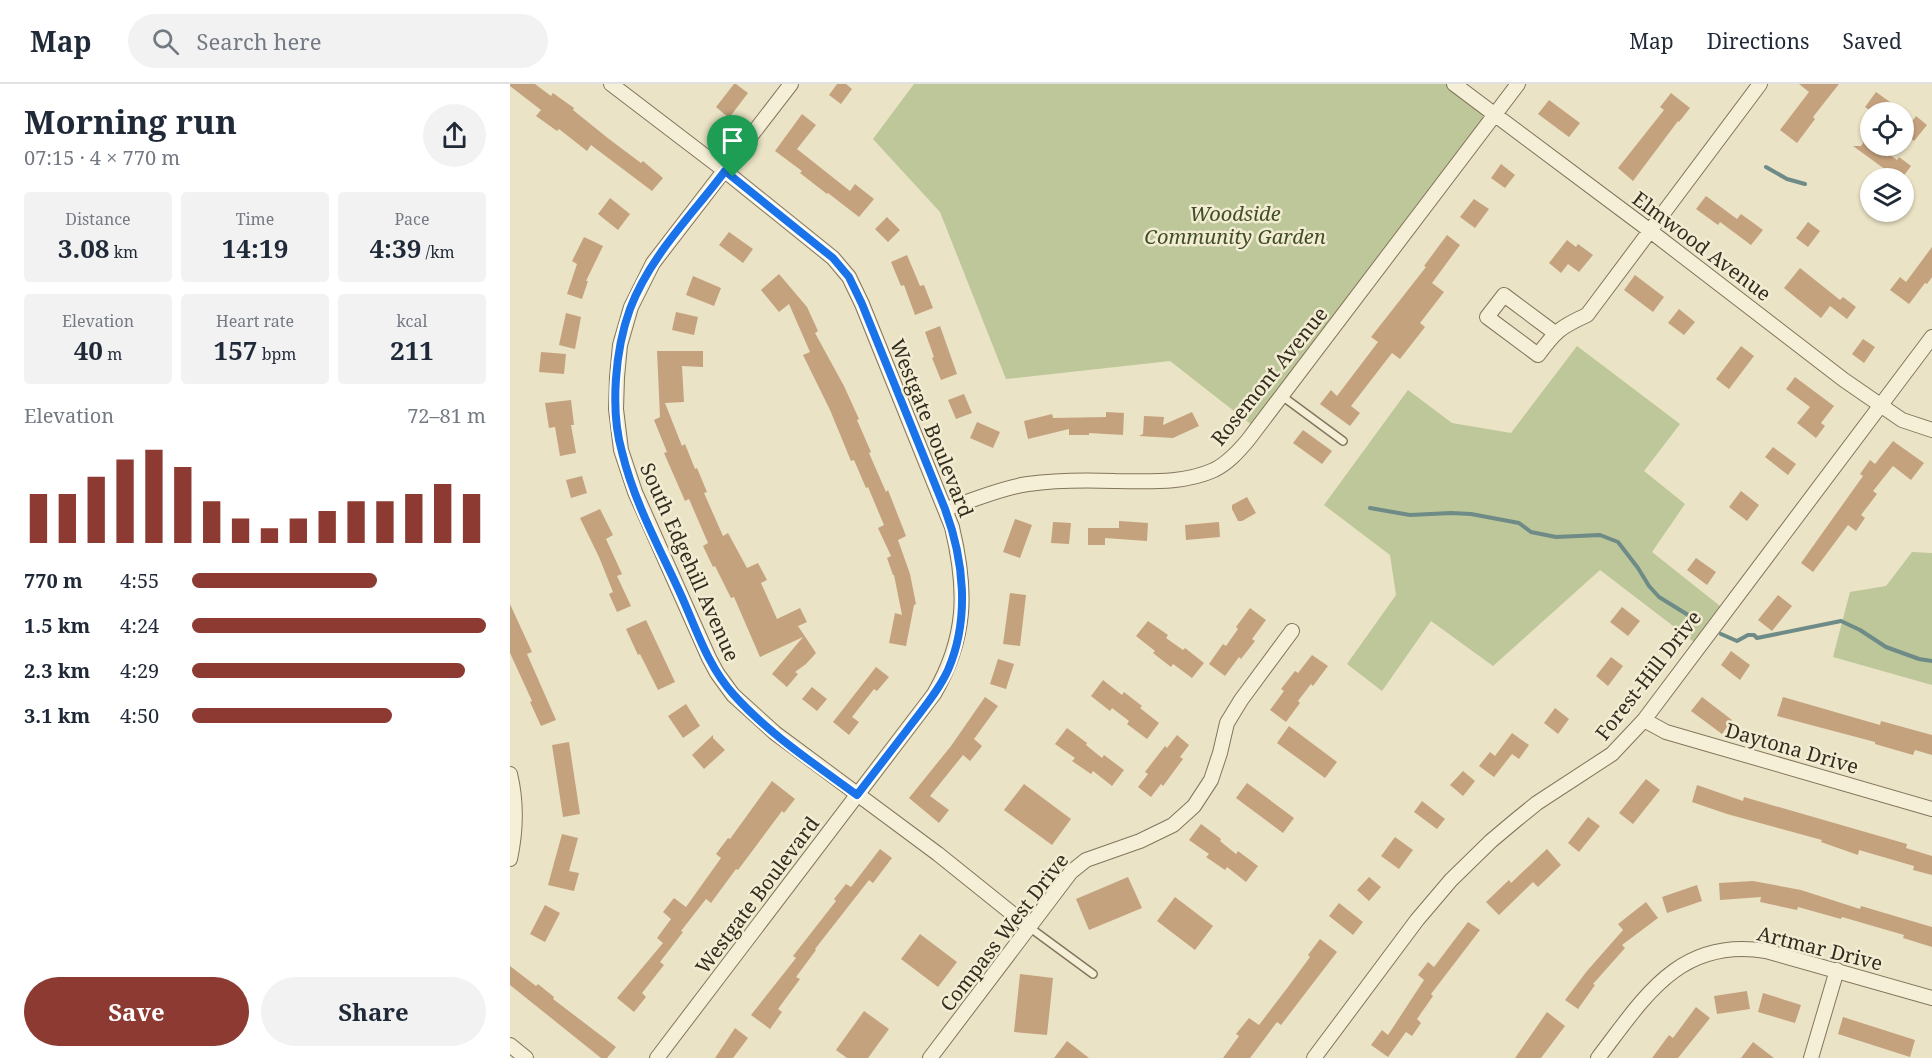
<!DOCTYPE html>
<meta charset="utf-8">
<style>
body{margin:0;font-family:"Noto Serif",serif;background:#f2f2f3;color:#1f2937;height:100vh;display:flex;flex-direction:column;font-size:22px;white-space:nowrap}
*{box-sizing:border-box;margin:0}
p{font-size:20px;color:#747a83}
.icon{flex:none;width:33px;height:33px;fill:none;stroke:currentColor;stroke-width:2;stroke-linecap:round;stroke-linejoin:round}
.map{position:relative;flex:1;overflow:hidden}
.side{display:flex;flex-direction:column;background:#fff;width:510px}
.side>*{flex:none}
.controls{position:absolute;left:1350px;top:18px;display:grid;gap:12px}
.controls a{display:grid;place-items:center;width:54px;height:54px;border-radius:50%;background:#fff;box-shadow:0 2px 4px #0004;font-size:30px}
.pin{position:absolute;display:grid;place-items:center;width:51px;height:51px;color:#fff;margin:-62px -26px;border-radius:50% 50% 50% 0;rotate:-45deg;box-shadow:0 0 6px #0007}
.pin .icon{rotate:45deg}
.round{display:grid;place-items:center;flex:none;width:63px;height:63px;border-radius:32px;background:#f2f2f3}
.overview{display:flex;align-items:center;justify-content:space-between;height:102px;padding:0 24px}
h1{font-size:33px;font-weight:700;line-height:45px}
.figures{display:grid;grid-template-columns:repeat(3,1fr);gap:9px;height:102px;padding:6px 24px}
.figures div{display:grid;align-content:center;border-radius:6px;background:#f2f2f3;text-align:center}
.figures b{font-size:26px;font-weight:700}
.figures small{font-size:16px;font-weight:400}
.figures p{font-size:16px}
.chart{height:168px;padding:12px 24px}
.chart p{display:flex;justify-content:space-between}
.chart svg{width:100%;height:108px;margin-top:6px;stroke:#8d3a32;stroke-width:6}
.action{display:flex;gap:12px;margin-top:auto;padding:12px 24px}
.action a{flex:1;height:69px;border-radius:36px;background:#8d3a32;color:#fff;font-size:24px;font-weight:700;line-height:69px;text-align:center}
.action a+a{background:#f2f2f3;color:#1f2937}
ul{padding:0 24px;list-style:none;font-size:20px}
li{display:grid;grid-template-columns:96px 72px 1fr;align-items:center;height:45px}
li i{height:15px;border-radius:8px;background:#8d3a32}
header{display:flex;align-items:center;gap:36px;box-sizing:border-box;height:84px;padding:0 30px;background:#fff;border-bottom:2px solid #e0e1e3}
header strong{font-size:28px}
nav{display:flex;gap:33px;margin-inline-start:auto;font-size:21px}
.search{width:420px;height:54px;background:#f2f2f3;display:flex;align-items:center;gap:15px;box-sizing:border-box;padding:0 21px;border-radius:33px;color:#747a83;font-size:22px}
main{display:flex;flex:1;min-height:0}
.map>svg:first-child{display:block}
.green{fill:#bdc799}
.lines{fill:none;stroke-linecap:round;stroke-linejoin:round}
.stream{stroke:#6e8b87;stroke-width:4}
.building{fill:#c5a27e}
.lane-casing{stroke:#83755c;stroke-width:10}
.street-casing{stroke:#83755c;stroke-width:16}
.lane{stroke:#f6efd7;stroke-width:7}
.street{stroke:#f6efd7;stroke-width:14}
.route-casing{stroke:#fff;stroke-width:12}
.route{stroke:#1a73e8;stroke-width:8}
.labels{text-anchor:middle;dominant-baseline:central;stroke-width:5;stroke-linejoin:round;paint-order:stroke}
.park-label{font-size:20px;font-style:italic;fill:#414f27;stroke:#f2ecd3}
.street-label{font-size:20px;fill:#342c1f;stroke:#f2ecd3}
</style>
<header>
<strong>Map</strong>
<div class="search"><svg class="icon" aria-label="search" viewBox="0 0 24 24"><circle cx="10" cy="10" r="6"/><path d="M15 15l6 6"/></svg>Search here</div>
<nav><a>Map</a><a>Directions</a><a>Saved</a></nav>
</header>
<main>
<section class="side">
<div class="overview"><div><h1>Morning run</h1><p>07:15 · 4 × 770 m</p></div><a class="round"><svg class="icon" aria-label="share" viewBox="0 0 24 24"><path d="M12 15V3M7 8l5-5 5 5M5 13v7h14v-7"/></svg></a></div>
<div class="figures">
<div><p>Distance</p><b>3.08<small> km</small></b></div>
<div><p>Time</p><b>14:19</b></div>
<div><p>Pace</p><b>4:39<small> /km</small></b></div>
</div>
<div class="figures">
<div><p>Elevation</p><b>40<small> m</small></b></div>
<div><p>Heart rate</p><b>157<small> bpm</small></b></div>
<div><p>kcal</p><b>211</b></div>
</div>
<div class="chart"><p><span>Elevation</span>72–81 m</p>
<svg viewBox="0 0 160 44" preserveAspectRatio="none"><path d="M5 44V24M15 44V24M25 44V17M35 44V10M45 44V6M55 44V13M65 44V27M75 44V34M85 44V38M95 44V34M105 44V31M115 44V27M125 44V27M135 44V24M145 44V20M155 44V24"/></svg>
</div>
<ul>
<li><b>770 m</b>4:55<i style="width:63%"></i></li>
<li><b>1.5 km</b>4:24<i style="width:100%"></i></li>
<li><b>2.3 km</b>4:29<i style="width:93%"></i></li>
<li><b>3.1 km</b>4:50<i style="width:68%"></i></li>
</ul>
<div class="action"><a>Save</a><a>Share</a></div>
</section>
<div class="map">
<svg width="1422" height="974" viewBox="0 0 1422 974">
<rect width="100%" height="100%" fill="#eae3c5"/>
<!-- green -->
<path class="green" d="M404,0H944L985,30L747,345L660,277L496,295L430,128L363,55Z
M1067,262L1170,340L1134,387L1175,420L1142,468L1215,526L1188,561L1090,486L983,582L921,537L872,607L837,580L886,511L880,471L814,421L898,306L942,339L1001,349Z
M1402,468L1422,469V601L1323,573L1340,508L1376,502Z"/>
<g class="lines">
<!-- stream -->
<path class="stream" d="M1256,83L1277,95L1295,100
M860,424L900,431L941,429L961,430L1009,439L1021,448L1046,453L1090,451L1108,458L1128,484L1139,502L1149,513L1183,534
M1211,550L1227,557L1238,551H1244L1247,554L1331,537L1350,546L1376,563L1409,575L1422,577"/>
</g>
<!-- building -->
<path class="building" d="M0,0H25L41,12L43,9L64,24L63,26L99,55L131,79L133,77L153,94L142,107L81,61L77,67L49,45L47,47L26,32L31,26L0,2Z
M224,0H226L238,9L219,34L206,23Z
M327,0H336L342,5L331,20L319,11Z
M1289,0H1329L1303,33L1305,35L1287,59L1270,46L1299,8Z
M1366,8L1394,28H1362L1355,23Z
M1161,9L1180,24L1169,38L1168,37L1123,97L1108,84L1154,26L1150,23Z
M1039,16L1070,39L1059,53L1028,30Z
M292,30L306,41L287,65L340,107L345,100L364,115L349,133L318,109L317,110L290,89L292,87L265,67Z
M1406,32L1417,41L1404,57L1394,49Z
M1360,49V62H1368L1387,76L1389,73L1401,82L1392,94H1387L1343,62H1351Z
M991,80L1005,91L995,104L981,94Z
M1196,112L1227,135L1231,130L1253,146L1241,161L1210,138L1208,141L1186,125Z
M100,114L120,130L108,146L88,130Z
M964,115L979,125L965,144L950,133Z
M377,133L390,146L378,158L365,145Z
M1298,138L1310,147L1298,163L1286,154Z
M219,148L243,165L233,179L209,161Z
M937,151L950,161L922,199L934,208L910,239L915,243L890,275L882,269L841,322L850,329L840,342L810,320L821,306L827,312L868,258L861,253L916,183L914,182Z
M74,153L93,162L76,197H78L72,215L57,210L67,180L62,177Z
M1057,156L1066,163L1068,160L1083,171L1069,188L1058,180L1051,189L1039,179Z
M1422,163V193L1417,200L1415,199L1399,220L1380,206L1390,193L1396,198Z
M397,171L410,202L414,201L423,224L405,231L394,201L391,202L381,178Z
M1290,184L1330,216L1333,213L1346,223L1337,235L1320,222L1311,234L1274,204Z
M269,190L297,223L308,247L305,249L334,302L349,335L347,336L361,368L359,369L376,408L378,406L396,452L388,456L400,490L406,520L404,521L396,562L379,559L385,529L392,531L384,491H383L377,474L381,472L368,444L374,441L358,403L356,404L344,376L341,377L320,326L293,271L300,268L279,220L269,228L251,206Z
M1125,191L1154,213L1143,228L1114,206Z
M183,192L211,204L204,222L176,211Z
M1169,225L1185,238L1174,251L1158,239Z
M166,228L188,233L184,251L162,246Z
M56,229L71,233L65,265L49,261Z
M430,242L447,290L431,296L422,274L424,273L415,248Z
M1353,255L1365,263L1354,279L1342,270Z
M1231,262L1244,272L1219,305L1206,295Z
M147,267H193V283L172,282L174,318L155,319L172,362L175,360L185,385L187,384L197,408L194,409L213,452L218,449L237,484L248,479L257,496L251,499L267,535L290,524L297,538L288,542L306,569L296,580L285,588L288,590L277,603L262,590L293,553L250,573L224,513L221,514L205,482L203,483L193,462L198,459L179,415L175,417L154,369L157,368L144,336L150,333Z
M31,268L56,270L54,290L29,288Z
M1285,293L1324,322L1311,339L1315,342L1306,354L1287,339L1300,323L1276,305Z
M454,310L462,329L446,335L438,316Z
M61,316L64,341H61L66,369L50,372L45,343L39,344L35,319Z
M596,328L614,329L613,351L579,349V351H559V345L518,355L514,337L542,330L543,334L596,333Z
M682,328L689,342L663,354L629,352L633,350L634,332L654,333L653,341Z
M467,338L490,348L483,364L460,354Z
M793,346L822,367L812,380L783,359Z
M1383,357L1414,379L1401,396L1383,382L1363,407L1367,410L1351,431L1355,434L1346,447L1338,441L1303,488L1291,479L1353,392L1350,390L1360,376L1365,380Z
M1263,363L1286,380L1278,391L1255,373Z
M72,392L77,409L61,414L56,396Z
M1231,407L1249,421L1237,437L1219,423Z
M737,413L746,429L732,437H728L722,425V421Z
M90,425L103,451L96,455L112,490L107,492L121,522L107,528L99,510L103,508L89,473L70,434Z
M505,435L522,441L510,474L493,468Z
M609,437L638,439L637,457L595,454V461H578V444H609Z
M543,438L561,439L559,460L541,459Z
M709,438L710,453L676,456L675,441Z
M1186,474L1206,488L1197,501L1177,486Z
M500,509L516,511L510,562L493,560Z
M1268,511L1282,522L1262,547L1248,536Z
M0,520L22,568L17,570L46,636L31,642L20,618L22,617L0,569Z
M1112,523L1130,537L1118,552L1100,538Z
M740,524L756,536L742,555L745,557L731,575L729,573L715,592L699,580L713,560L716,562L728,545L726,543Z
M136,536L165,598L148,606L130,570L128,571L116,545Z
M638,537L658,551L656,554L673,566L675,564L694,579L682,594L663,580L661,583L643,569L645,567L626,552Z
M1221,567L1240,581L1230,596L1211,581Z
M802,571L818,582L803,602L801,600L788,617L790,619L776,638L760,626L774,607L771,605L785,587L788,589Z
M1101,573L1113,582L1098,602L1086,592Z
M488,575L504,580L496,605L480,600Z
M366,583L379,593L367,607L364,605L342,633L349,638L339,651L323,638Z
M593,596L612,611L614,608L632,622L630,624L649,639L637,655L617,640L619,637L602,624L600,627L581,612Z
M302,603L317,615L307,627L292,615Z
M475,613L488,622L464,655L472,662L460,677L453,671L420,712L439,726L429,739L399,714L441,662Z
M1192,613L1222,636L1212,650L1181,627Z
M1273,613L1370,641L1371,637L1422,651V671L1405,666L1403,671L1365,660V658L1267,632Z
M176,620L190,642L173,654L158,632Z
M1045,624L1059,635L1048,650L1034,639Z
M779,642L827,678L815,694L767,659Z
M557,644L577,659L576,661L592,674L594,671L614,686L602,702L583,687L581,690L562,677L565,674L545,660Z
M1002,649L1019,661L1009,675L1002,670L984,693L969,682L980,668L985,672Z
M203,651V654L215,666L194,685L182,671Z
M667,651L679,661L670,673L673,675L653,702L651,700L641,713L628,703L638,690L635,688L655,662L657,664Z
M59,658L70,730L53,733L42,661Z
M953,687L965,697L953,712L940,701Z
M1136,695L1150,706L1123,740L1109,729Z
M262,697L285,715L274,729L272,727L228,786L226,785L201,819L196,815L171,847L173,848L150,878L154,881L132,909L136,913L124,928L107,914L153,859L147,854L161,835L153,828L164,814L176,823L211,774L206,770L218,754L220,755Z
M737,699L784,734L773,749L726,714Z
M514,700L561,735L542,761L494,726Z
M1187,701L1233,717L1234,713L1397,760L1396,764L1422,772V791L1403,786L1404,782L1349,766L1348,771L1311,758L1312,756L1217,730L1182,718Z
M912,717L935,735L927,745L904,728Z
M1078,733L1090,742L1069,768L1058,759Z
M691,740L711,755L710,757L726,770L728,767L748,782L736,798L717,783L715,786L696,773L699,770L679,756Z
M52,750L68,754L59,787L69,789L64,807L38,801Z
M885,753L903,766L889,785L871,772Z
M370,765L382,774L363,799L359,796L305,865L306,866L286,893L290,895L268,925L272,928L260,945L241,931L286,874L283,872L326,817L324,815L336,800L341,803Z
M1037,765L1051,781L1028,803L1023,798L989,831L976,818L999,796L1001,799Z
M618,793L632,824L579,846L566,815Z
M859,793L871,803L859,817L847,806Z
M1243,797L1291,806L1350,825L1351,822L1422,843V863L1393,854L1394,851L1332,833L1331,835L1288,823L1287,826L1250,818L1251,813L1210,816L1209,799Z
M1187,801L1192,817L1157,829L1152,813Z
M665,813L703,842L685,866L647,837Z
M1136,818L1148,834L1112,861L1115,864L1083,900L1085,901L1068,925L1055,916L1077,887L1113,846L1108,840Z
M829,819L853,838L843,851L819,832Z
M35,821L50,829L35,858L20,850Z
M958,838L970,846L921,910L923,912L907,935L911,939L902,952L896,948L878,973L861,961L872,946L878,951L914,896L908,891L918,878L924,883Z
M410,850L447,878L428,903L391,875Z
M810,855L827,868L771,941L767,938L740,974H713L729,952L726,950L739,934L749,941L778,903L800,873L798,871Z
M0,882L26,902L28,900L44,913L43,915L106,963L97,974H91L0,901Z
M510,890L543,894L537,951L504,948Z
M1237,907L1240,925L1207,930L1204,912Z
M1253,909L1291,921L1285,939L1248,928Z
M1186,923L1200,934L1168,974H1142L1159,951L1163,954Z
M354,927L379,945L358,974H337L326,966Z
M1037,928L1055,942L1031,974H1005Z
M1333,933L1405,956L1400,973L1328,950Z
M225,944L238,954L223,974H205Z
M557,957L579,974H544Z
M1243,958L1264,974H1231Z"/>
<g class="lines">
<defs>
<path id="lane" d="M772,312L833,357
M519,843L583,890"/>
<path id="street" d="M101,0L215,87L323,174L339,193L352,220L442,443C457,506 457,553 424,610L147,974
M281,0L143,179L121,223L110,261L107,293L106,325L111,366L125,408L199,574L207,589L223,611L265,649L428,770L519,843
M944,0L1139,146L1334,296L1392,336L1422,346
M1045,249L994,211L977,233L1028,271C1045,248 1050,243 1077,231L1250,0
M435,425C463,417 489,404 518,400C546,396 576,396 605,397C638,397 673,400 704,386C718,379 728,368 738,356L1008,0
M1134,636L1156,648L1422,725
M0,690C7,719 6,747 0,775
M0,961L16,974
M420,974L561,788L576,776L630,757L663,741L684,722L701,696L710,669L717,639L731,616L782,547
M804,974L907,836L941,796L981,757L1006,736L1027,719L1102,670L1134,636L1422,253
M1088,974C1134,914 1169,853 1256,867L1422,914
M1301,974L1327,886"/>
</defs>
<!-- lane casing -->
<use href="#lane" class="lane-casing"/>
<!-- street casing -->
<use href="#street" class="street-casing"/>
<!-- lane -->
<use href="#lane" class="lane"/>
<!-- street -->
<use href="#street" class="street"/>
</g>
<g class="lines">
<defs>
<path id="route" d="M215,87L323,174L339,193L352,220L435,425C454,476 460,535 438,586C428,608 411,627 397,646C380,668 363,690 347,711C305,680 259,650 224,611C198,583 186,544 171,511C150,465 124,418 112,368C100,326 105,266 120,225C140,172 182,131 215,87Z"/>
</defs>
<!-- route casing -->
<use href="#route" class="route-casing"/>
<!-- route -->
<use href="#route" class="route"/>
</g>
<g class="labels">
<!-- park labels -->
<g class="park-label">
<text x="725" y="129">Woodside<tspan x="725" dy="23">Community Garden</tspan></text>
</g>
<!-- street labels -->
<g class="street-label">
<text transform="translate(1192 162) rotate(37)">Elmwood Avenue</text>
<text transform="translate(759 292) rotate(-51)">Rosemont Avenue</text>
<text transform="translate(422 344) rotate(68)">Westgate Boulevard</text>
<text transform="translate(180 478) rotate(66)">South Edgehill Avenue</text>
<text transform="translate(1138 591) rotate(-52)">Forest-Hill Drive</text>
<text transform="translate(1282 664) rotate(16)">Daytona Drive</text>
<text transform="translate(247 811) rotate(-53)">Westgate Boulevard</text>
<text transform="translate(494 848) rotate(-52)">Compass West Drive</text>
<text transform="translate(1310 864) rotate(14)">Artmar Drive</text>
</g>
</g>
</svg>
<div class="controls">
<a><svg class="icon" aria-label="locate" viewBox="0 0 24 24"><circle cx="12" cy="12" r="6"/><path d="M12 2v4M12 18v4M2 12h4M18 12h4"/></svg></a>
<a><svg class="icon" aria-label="layers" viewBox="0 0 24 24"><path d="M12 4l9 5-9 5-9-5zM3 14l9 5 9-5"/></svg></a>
</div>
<div class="pin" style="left:223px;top:93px;background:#1e9e55"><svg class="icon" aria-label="arrive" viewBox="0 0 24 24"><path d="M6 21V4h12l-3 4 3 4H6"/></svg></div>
</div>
</main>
